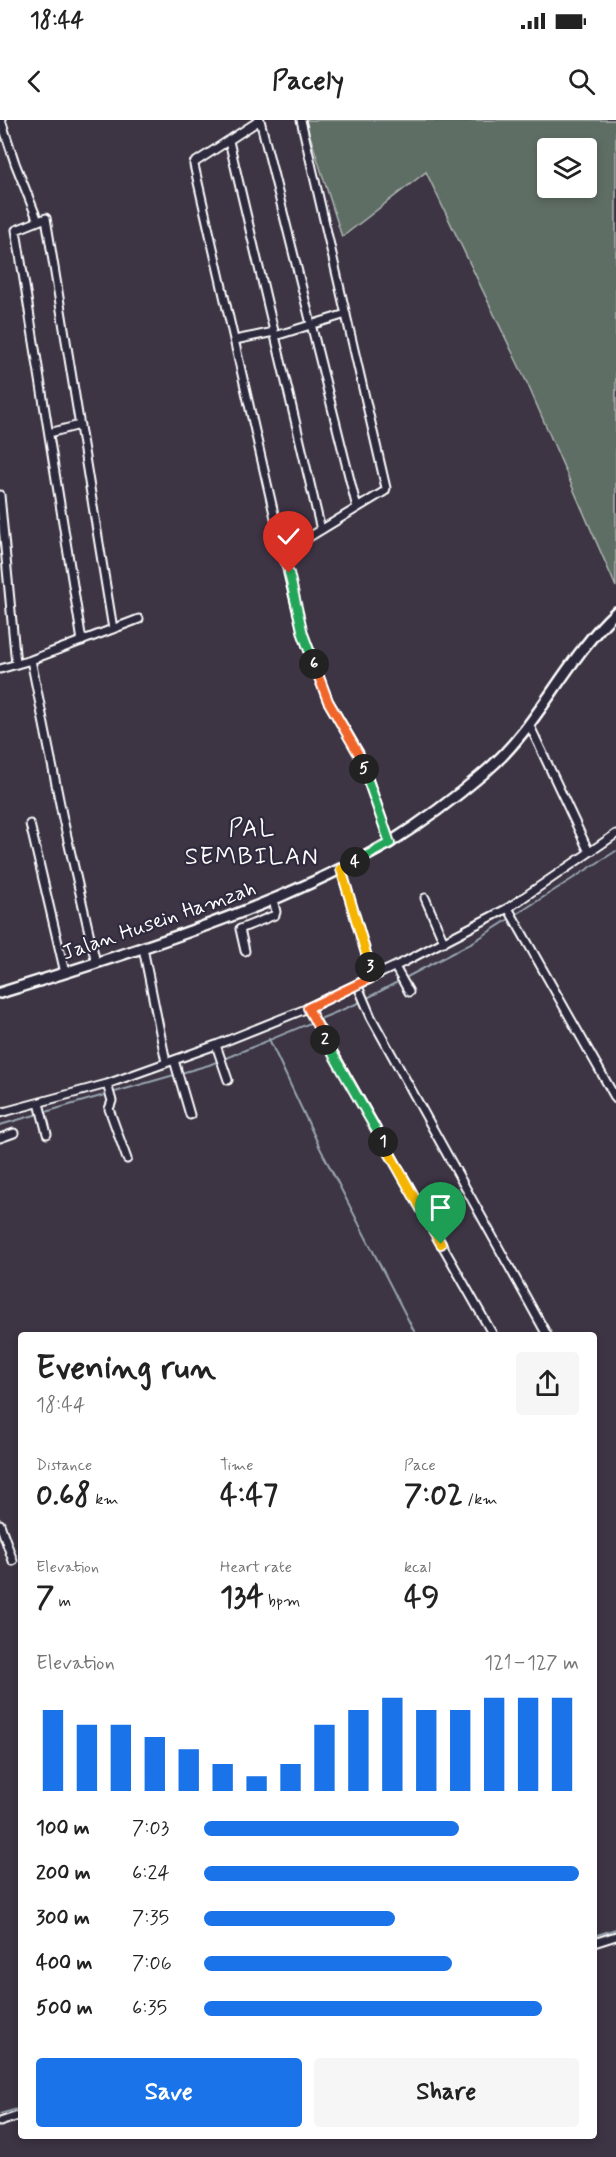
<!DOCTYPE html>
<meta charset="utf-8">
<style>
body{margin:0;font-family:Mynerve,sans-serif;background:#f6f6f6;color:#222;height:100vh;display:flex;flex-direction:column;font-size:22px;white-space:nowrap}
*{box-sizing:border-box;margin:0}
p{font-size:20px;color:#767676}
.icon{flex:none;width:33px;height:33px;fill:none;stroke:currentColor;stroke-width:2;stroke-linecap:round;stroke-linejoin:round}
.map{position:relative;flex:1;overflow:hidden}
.drawer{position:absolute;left:18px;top:1212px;width:579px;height:807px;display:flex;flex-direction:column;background:#fff;border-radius:6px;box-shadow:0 3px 9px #0003}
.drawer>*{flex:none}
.fabs{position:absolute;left:537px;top:18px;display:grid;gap:12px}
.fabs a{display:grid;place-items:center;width:60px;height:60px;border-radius:6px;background:#fff;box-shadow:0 3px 9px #0003;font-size:30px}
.pin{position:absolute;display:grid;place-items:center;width:51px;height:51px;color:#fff;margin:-62px -26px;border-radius:50% 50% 50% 0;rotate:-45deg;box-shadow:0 0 6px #0007}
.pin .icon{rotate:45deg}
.km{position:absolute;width:30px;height:30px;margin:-15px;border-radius:50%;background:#222;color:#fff;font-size:16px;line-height:30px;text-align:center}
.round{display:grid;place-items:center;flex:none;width:63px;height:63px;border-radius:6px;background:#f6f6f6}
.headline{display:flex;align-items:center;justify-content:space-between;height:102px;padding:0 18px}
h1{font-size:33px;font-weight:700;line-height:45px}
.metrics{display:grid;grid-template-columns:repeat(3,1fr);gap:9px;height:102px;padding:6px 18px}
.metrics div{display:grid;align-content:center}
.metrics b{font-size:30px;font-weight:700}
.metrics small{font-size:16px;font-weight:400}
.metrics p{font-size:16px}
.chart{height:168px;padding:12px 18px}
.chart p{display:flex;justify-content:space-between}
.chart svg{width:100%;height:108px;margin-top:6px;stroke:#1a73e8;stroke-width:6}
.action{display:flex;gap:12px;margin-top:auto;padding:12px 18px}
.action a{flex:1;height:69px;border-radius:6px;background:#1a73e8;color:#fff;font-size:24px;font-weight:700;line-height:69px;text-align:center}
.action a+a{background:#f6f6f6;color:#222}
ul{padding:0 18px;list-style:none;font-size:20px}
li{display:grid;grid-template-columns:96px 72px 1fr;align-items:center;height:45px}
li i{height:15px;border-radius:8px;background:#1a73e8}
.status{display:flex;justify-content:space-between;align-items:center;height:42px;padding:0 30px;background:#fff;direction:ltr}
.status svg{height:16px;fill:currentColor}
header{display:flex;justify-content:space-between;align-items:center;height:78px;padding:0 18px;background:#fff;font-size:27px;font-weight:700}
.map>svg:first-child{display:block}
.green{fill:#5e6e65;stroke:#aeb6b2;stroke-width:1.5;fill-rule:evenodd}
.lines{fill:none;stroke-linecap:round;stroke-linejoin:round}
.stream{stroke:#97a5af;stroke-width:2}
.street-casing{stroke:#fff;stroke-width:11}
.secondary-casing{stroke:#fff;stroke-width:14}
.street{stroke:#2f2a3d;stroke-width:7}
.secondary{stroke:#2f2a3d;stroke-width:9}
.split-1-casing{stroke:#fff;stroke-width:12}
.split-2-casing{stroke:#fff;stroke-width:12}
.split-3-casing{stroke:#fff;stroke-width:12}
.split-4-casing{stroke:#fff;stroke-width:12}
.split-5-casing{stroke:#fff;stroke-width:12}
.split-6-casing{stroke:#fff;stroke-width:12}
.split-7-casing{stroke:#fff;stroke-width:12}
.split-1{stroke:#f5b400;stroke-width:8}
.split-2{stroke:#22a559;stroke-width:8}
.split-3{stroke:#f0652b;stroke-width:8}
.split-4{stroke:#f5b400;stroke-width:8}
.split-5{stroke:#22a559;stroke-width:8}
.split-6{stroke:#f0652b;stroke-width:8}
.split-7{stroke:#22a559;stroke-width:8}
.labels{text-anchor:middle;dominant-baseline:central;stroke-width:4.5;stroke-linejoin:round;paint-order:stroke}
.street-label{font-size:21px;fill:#fff;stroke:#2f2a3d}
.quarter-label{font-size:24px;letter-spacing:1.5px;fill:#fff;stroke:#2f2a3d}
</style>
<div class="status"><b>18:44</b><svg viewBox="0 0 49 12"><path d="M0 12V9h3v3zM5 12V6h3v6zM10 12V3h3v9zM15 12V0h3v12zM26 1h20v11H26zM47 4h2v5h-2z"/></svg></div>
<header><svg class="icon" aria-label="back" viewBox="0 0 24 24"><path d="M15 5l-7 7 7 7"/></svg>Pacely<svg class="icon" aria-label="search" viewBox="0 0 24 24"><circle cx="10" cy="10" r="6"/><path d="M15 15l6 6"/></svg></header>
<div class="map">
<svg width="616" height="2037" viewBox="0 0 616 2037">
<rect width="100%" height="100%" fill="#3d3444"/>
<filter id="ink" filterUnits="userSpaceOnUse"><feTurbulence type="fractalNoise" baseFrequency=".0167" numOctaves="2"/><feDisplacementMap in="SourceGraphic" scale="12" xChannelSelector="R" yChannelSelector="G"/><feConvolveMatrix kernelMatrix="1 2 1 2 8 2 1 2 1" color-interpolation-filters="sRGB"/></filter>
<g filter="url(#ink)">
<!-- green -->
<path class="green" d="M305,0H616V467L528,265L426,52L342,117ZM586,28V68H548V28Z"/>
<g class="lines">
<!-- stream -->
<path class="stream" d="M269,919L321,1030L416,1215
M0,1005L209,945L356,884L473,822L616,731
M594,1816L616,1809
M0,1994L21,1988"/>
<defs>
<path id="street" d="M1,0L15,43L38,101
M260,0L194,43V45L283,433
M260,0L357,388
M301,0L386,368L385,371L283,433L303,514L328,581L359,633L390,723
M229,21L321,410
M275,216L346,194
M235,220L274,212
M49,313L80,305
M0,375L16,544
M82,521L16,110L46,98L113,509
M31,540L63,699L96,843
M0,549L31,540L139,499
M529,604L589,732
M30,704L65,853
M341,749L373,857
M425,778L444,822
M508,788L616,979
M143,828L166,942
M245,831L240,809L275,795L276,792L273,779
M395,847L409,872
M357,864L371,897L547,1215
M308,888L493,1215
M216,925L228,960
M174,940L190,995
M107,964L112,981L109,989L127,1039
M39,983L47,1014
M0,993L107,964L216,925L308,888L404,842L508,788L616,714
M0,1018L14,1013
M0,1404L13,1441
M594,1823L616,1816
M0,2002L21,1995"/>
<path id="secondary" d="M0,873C94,844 188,815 279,777C316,761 354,744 389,723C421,703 456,677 484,653C538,608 565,539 616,492"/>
</defs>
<!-- street casing -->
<use href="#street" class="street-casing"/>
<!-- secondary casing -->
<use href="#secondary" class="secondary-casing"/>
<!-- street -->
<use href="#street" class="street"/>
<!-- secondary -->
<use href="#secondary" class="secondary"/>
</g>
</g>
<g class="lines" filter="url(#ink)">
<defs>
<path id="split-1" d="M383,1022L441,1124"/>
<path id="split-2" d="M325,920L383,1022"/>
<path id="split-3" d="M325,920L308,888L373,857L370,847"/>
<path id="split-4" d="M355,742L341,749L370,847"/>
<path id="split-5" d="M355,742L390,723L364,649"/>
<path id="split-6" d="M314,544L328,581L358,633L364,649"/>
<path id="split-7" d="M289,453L303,514L314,544"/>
</defs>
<!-- split-1 casing -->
<use href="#split-1" class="split-1-casing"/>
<!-- split-2 casing -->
<use href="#split-2" class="split-2-casing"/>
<!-- split-3 casing -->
<use href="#split-3" class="split-3-casing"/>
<!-- split-4 casing -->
<use href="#split-4" class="split-4-casing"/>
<!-- split-5 casing -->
<use href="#split-5" class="split-5-casing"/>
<!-- split-6 casing -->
<use href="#split-6" class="split-6-casing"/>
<!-- split-7 casing -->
<use href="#split-7" class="split-7-casing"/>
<!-- split-1 -->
<use href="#split-1" class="split-1"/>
<!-- split-2 -->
<use href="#split-2" class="split-2"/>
<!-- split-3 -->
<use href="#split-3" class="split-3"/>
<!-- split-4 -->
<use href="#split-4" class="split-4"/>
<!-- split-5 -->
<use href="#split-5" class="split-5"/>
<!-- split-6 -->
<use href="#split-6" class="split-6"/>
<!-- split-7 -->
<use href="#split-7" class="split-7"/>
</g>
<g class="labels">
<!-- street labels -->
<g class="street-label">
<text transform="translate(159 801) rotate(-19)">Jalan Husein Hamzah</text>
</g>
<!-- quarter labels -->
<g class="quarter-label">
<text x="252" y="709">PAL<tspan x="252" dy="28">SEMBILAN</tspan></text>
</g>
</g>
</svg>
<div class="fabs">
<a><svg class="icon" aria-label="layers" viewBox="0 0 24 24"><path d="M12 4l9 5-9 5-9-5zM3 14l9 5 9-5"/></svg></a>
</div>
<div class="pin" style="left:441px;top:1124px;background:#1e9e55"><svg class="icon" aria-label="arrive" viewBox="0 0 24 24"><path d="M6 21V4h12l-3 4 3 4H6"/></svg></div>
<div class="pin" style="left:289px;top:453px;background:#d93025"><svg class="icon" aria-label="check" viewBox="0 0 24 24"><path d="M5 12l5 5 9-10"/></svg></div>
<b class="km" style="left:383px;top:1022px">1</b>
<b class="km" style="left:325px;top:920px">2</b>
<b class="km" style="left:370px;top:847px">3</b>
<b class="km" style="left:355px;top:742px">4</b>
<b class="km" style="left:364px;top:649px">5</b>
<b class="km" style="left:314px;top:544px">6</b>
<section class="drawer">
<div class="headline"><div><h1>Evening run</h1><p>18:44</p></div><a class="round"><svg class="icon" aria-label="share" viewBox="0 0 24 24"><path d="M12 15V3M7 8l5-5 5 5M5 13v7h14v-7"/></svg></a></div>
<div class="metrics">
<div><p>Distance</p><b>0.68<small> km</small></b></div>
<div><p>Time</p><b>4:47</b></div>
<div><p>Pace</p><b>7:02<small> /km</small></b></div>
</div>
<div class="metrics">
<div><p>Elevation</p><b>7<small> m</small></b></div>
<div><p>Heart rate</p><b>134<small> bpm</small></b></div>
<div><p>kcal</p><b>49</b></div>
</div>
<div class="chart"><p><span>Elevation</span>121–127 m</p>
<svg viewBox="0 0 160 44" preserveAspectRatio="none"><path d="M5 44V11M15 44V17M25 44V17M35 44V22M45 44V27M55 44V33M65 44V38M75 44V33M85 44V17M95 44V11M105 44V6M115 44V11M125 44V11M135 44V6M145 44V6M155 44V6"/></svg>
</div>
<ul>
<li><b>100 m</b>7:03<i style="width:68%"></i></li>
<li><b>200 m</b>6:24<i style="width:100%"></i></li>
<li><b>300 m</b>7:35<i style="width:51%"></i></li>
<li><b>400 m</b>7:06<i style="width:66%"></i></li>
<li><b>500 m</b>6:35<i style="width:90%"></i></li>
</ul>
<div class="action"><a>Save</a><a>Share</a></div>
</section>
</div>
